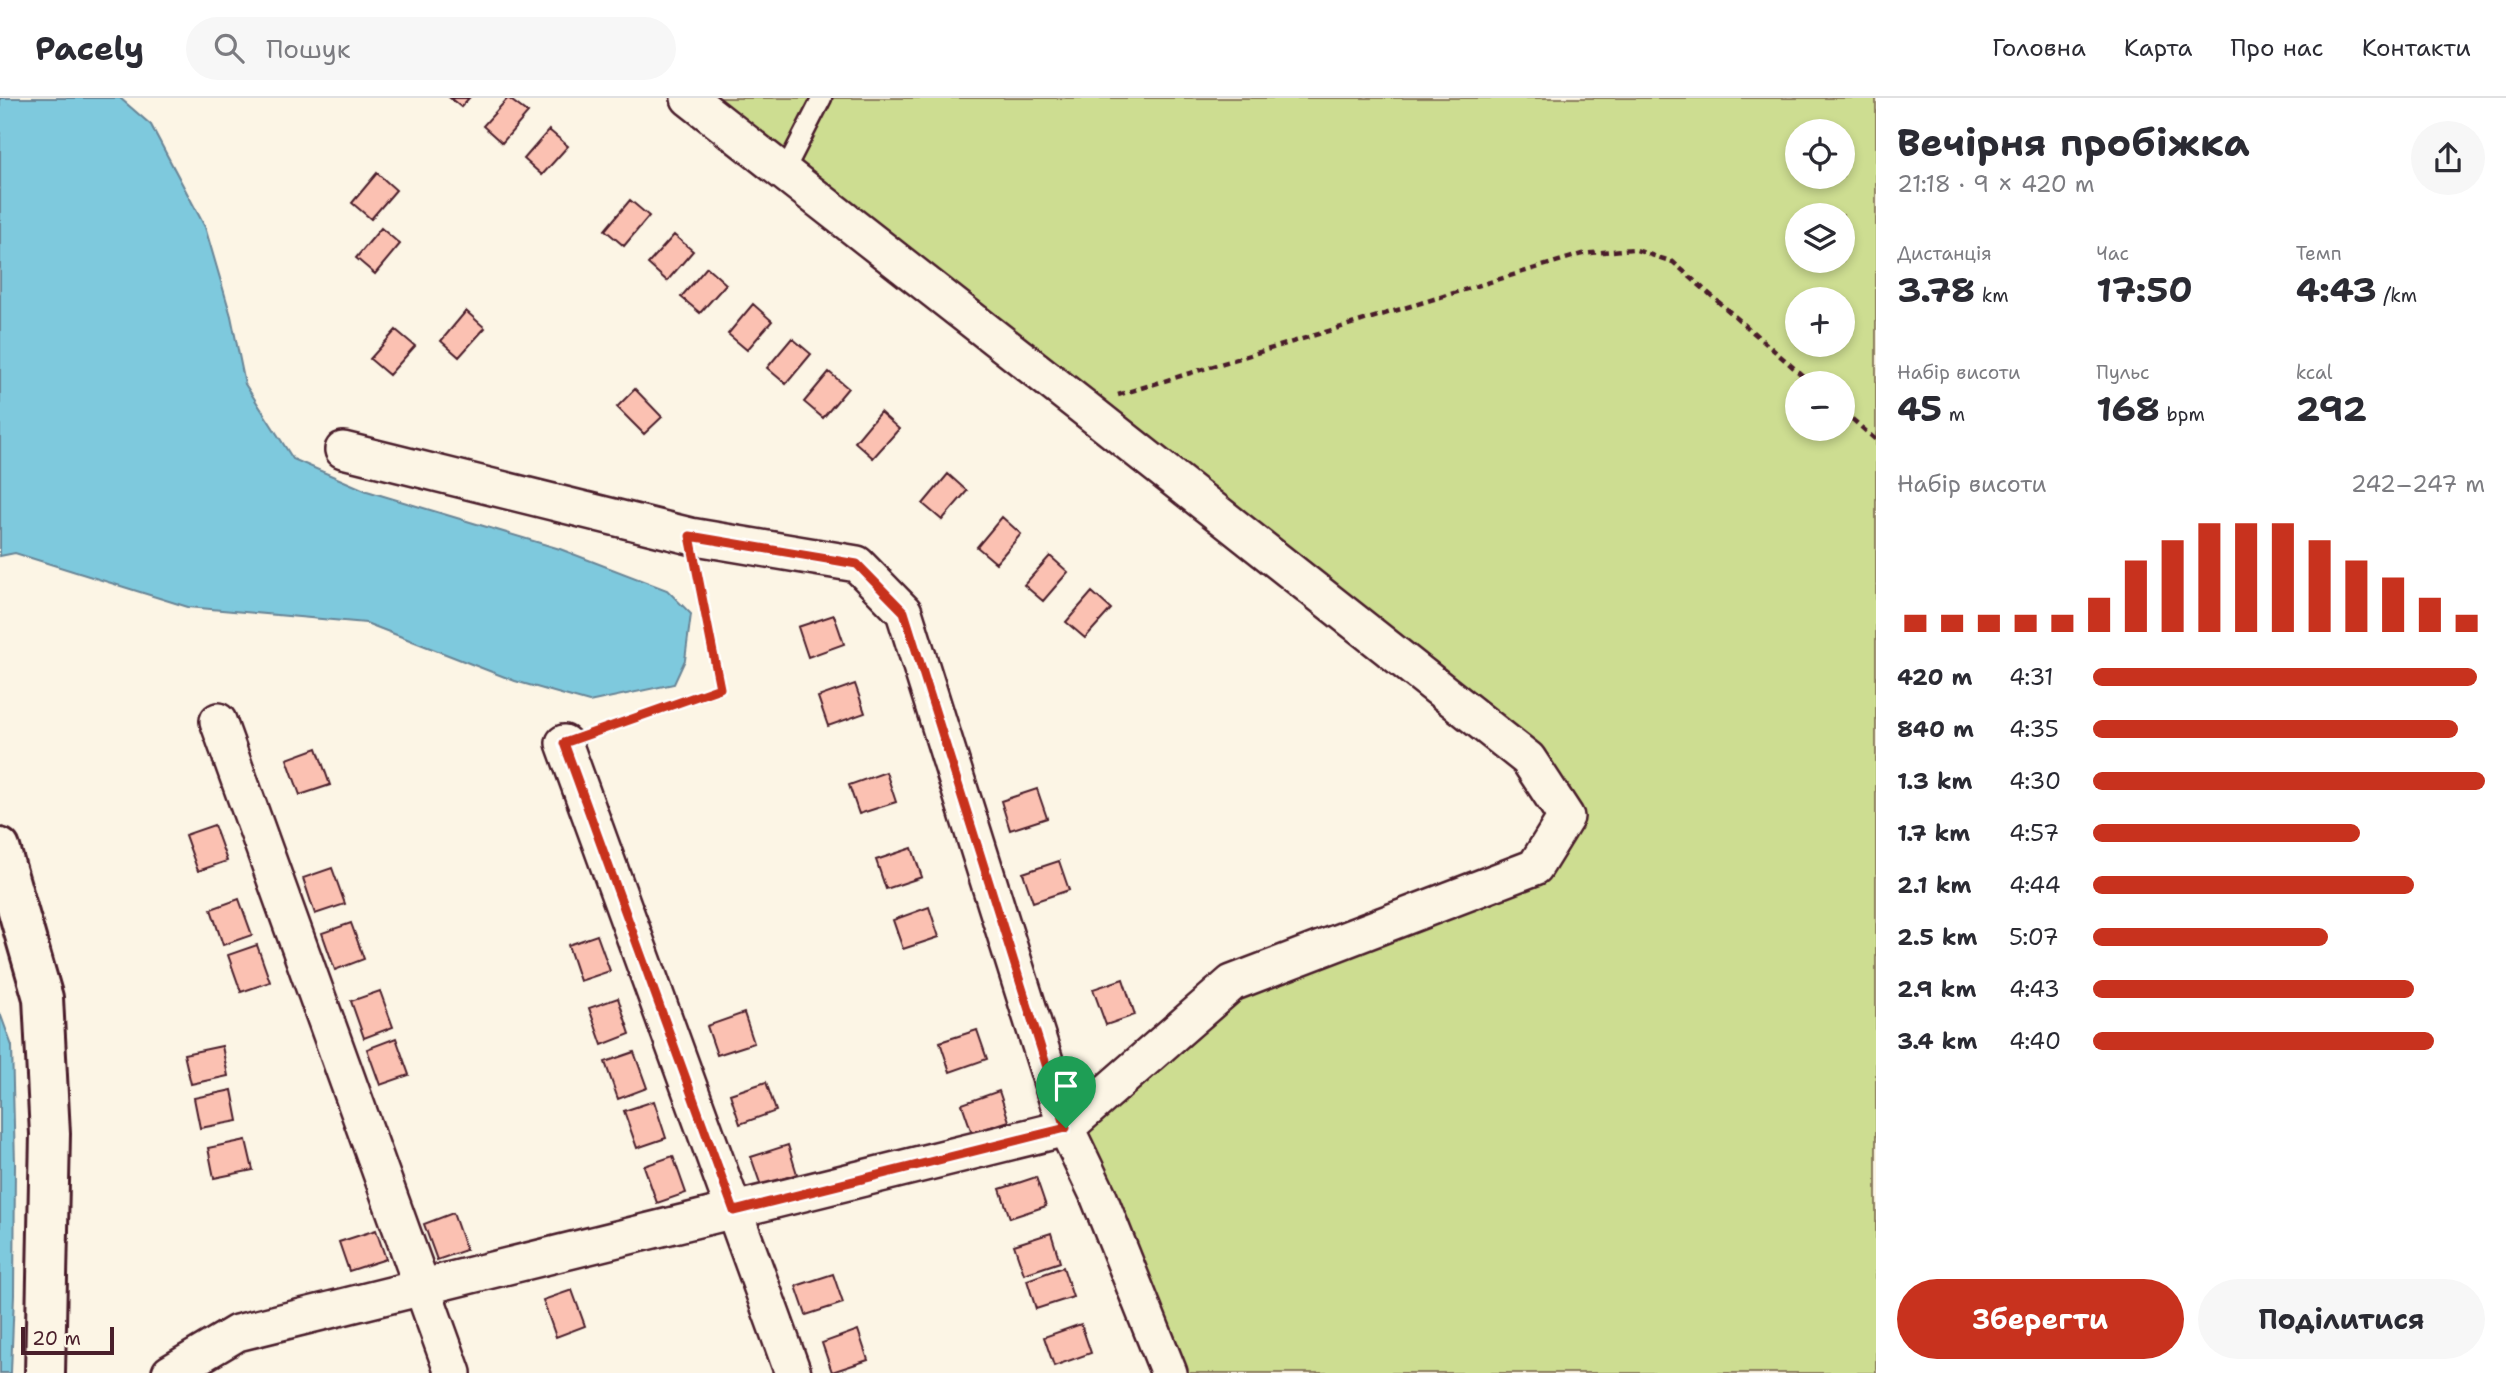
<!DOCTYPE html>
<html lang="uk">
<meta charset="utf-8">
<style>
body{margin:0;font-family:"Shantell Sans",sans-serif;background:#f7f7f7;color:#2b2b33;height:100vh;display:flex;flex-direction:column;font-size:26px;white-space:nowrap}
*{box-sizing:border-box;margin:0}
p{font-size:23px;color:#7c7c81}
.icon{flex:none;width:38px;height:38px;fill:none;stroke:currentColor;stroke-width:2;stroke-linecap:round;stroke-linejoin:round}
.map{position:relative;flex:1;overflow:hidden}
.sheet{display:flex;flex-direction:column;background:#fff;width:630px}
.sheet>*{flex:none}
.buttons{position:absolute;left:1785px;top:21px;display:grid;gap:14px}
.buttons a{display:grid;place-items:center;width:70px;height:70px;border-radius:50%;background:#fff;box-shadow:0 4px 10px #0003;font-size:35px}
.scale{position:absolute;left:21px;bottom:18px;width:93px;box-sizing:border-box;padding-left:7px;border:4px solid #4a1f2b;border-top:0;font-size:19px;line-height:24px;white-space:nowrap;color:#4a1f2b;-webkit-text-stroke:5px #fcf5e5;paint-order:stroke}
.pin{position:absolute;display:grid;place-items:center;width:60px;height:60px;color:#fff;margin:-72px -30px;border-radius:50% 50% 50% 0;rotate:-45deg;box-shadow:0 0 7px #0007}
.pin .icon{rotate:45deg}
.round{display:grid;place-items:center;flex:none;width:74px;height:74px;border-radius:37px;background:#f7f7f7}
.head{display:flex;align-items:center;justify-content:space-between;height:119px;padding:0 21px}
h1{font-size:38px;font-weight:700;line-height:52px}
.metrics{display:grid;grid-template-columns:repeat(3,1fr);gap:10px;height:119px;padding:7px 21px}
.metrics div{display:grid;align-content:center}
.metrics b{font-size:35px;font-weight:700}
.metrics small{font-size:19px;font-weight:400}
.metrics p{font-size:19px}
.chart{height:196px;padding:14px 21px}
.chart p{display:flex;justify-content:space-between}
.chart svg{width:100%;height:126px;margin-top:7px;stroke:#c8321e;stroke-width:6}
.button{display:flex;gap:14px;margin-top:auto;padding:14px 21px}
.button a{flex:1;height:80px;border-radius:42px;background:#c8321e;color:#fff;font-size:28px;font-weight:700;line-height:80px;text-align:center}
.button a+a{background:#f7f7f7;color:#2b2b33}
ul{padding:0 21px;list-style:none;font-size:23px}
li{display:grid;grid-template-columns:112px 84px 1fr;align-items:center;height:52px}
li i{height:18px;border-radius:9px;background:#c8321e}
header{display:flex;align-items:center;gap:42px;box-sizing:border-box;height:98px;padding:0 35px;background:#fff;border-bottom:2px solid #e1e1e2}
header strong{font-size:33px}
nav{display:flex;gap:38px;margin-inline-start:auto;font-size:24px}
.search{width:490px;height:63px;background:#f7f7f7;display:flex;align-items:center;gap:18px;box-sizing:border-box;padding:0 24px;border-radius:38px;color:#7c7c81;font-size:26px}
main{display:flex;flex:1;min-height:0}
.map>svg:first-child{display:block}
.green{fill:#cddd91;stroke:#8c7e5e;stroke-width:2;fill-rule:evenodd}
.water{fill:#7ec9dd;stroke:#698596;stroke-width:2}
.building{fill:#fbc1b2;stroke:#4a1f2b;stroke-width:2}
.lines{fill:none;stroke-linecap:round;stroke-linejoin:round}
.service-casing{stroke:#4a1f2b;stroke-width:23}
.minor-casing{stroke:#4a1f2b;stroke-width:40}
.tertiary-casing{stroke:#4a1f2b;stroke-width:44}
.path{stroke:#4a1f2b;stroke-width:4.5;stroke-dasharray:7 5;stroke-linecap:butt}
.service{stroke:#fcf5e5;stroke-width:18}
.minor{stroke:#fcf5e5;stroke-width:35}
.tertiary{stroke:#fcf5e5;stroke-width:38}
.route-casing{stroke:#fff;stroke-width:14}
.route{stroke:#c8321e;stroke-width:9}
</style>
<header>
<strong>Pacely</strong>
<div class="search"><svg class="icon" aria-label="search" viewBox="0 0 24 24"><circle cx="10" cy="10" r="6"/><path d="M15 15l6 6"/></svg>Пошук</div>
<nav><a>Головна</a><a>Карта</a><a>Про нас</a><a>Контакти</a></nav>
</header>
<main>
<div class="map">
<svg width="1876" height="1275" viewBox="0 0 1876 1275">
<rect width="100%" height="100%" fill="#fcf5e5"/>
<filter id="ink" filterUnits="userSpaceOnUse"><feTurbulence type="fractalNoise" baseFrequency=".0143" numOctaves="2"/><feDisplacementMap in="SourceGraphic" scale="14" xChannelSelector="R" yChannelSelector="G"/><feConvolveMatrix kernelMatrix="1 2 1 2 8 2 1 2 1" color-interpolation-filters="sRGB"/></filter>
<g filter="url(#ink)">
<!-- green -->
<path class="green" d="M692,0H1876V1275H1169L1066,1030L1232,885L1534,769L1566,719L1528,661ZM1797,33H1843V79H1797ZM1797,117H1843V163H1797ZM1797,201H1843V247H1797ZM1797,285H1843V331H1797Z"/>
<!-- water -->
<path class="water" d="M0,0H120L151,27L205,129L231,218L245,286L293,361L367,393L560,451L667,492L691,516L685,562L674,586L589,604L515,583L366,525L188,509L15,455L0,458Z
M0,915L12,948L15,1066L14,1197L11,1275H0Z"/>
<!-- building -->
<path class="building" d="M450,0H469L461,9Z
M508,0L528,15L502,45L483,28Z
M549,32L568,48L542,77L524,61Z
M377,75L396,92L371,121L352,105Z
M630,102L649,118L624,148L605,132Z
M381,130L400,146L375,176L356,160Z
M674,137L693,153L667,183L648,166Z
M707,169L726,186L700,215L681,199Z
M753,206L772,223L747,252L728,236Z
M466,213L485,230L459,259L441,243Z
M396,232L415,248L389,277L370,261Z
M792,240L811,256L786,286L767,270Z
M829,274L848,290L823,320L804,304Z
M635,291L662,319L644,336L617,309Z
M880,314L899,331L873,360L855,344Z
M948,376L967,393L942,422L923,406Z
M1002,419L1021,436L996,465L977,449Z
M1050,458L1068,474L1043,503L1024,487Z
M1092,494L1111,511L1085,540L1066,524Z
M834,517L844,546L808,559L798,529Z
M855,586L865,615L828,628L818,599Z
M317,650L330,687L300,697L287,661Z
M886,674L896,704L859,716L849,687Z
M1037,691L1047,720L1010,732L1001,703Z
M214,727L227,763L198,773L185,737Z
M912,750L922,779L886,791L876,762Z
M1059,763L1069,792L1033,804L1023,775Z
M332,770L345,806L315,816L303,780Z
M239,801L252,837L223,847L211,811Z
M929,809L939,839L903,851L893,822Z
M351,825L364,861L335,872L322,835Z
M597,837L610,873L580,883L568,847Z
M257,847L270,884L241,894L228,857Z
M1123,881L1135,917L1106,927L1093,891Z
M380,893L393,929L364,940L351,903Z
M618,900L630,936L602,947L589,910Z
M744,915L754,945L717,957L707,928Z
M977,932L987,961L950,974L940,944Z
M396,940L409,977L380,987L367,951Z
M222,948L228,978L191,986L184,956Z
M634,954L647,990L618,1001L605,964Z
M766,984L776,1013L740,1026L730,996Z
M232,992L238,1023L200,1030L194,1000Z
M999,993L1009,1023L972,1035L962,1006Z
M654,1003L666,1040L637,1050L624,1013Z
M246,1042L253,1072L214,1080L208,1050Z
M788,1047L797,1076L761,1088L751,1059Z
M673,1058L686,1095L657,1105L644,1068Z
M1036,1079L1046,1108L1010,1120L1000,1091Z
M453,1115L466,1152L437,1162L424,1126Z
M376,1132L386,1161L349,1173L339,1144Z
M1051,1135L1060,1164L1024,1176L1014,1147Z
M1063,1169L1073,1199L1036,1211L1027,1182Z
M833,1176L843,1205L806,1217L796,1188Z
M572,1192L585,1228L556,1239L543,1202Z
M1081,1226L1091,1255L1054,1268L1044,1239Z
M858,1232L868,1262L832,1274L822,1245Z"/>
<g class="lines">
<defs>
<path id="service" d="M784,74L822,0"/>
<path id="minor" d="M343,352L690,438L857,466L904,514L1066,1030L1232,885L1535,769L1566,719L1528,661L1082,308L689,0
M218,623L453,1275
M564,645L793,1275
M170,1275L237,1235L1066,1030L1098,1097L1169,1275"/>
<path id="tertiary" d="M0,750L43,900L50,1036L45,1275"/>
</defs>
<!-- service casing -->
<use href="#service" class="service-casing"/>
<!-- minor casing -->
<use href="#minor" class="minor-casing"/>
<!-- tertiary casing -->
<use href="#tertiary" class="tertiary-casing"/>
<!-- path -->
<path class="path" d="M1118,297L1582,156L1633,151L1673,164L1811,285
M1843,313L1876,342
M595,634L720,590L696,471"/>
<!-- service -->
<use href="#service" class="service"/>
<!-- minor -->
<use href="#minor" class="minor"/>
<!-- tertiary -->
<use href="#tertiary" class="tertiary"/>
</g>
</g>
<g class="lines" filter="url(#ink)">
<defs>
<path id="route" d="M690,438L857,466L904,514L1066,1030L734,1113L564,645L720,590Z"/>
</defs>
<!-- route casing -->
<use href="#route" class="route-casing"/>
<!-- route -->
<use href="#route" class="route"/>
</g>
</svg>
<div class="buttons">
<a><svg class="icon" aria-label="locate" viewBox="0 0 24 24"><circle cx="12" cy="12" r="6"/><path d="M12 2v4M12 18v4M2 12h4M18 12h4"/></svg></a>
<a><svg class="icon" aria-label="layers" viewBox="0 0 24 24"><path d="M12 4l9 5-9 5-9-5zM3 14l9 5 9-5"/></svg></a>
<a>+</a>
<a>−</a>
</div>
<div class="scale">20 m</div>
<div class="pin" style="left:1066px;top:1030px;background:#1e9e55"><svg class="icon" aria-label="arrive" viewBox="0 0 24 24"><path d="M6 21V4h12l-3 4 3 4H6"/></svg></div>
</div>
<section class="sheet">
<div class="head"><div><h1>Вечірня пробіжка</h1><p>21:18 · 9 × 420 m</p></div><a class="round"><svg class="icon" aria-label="share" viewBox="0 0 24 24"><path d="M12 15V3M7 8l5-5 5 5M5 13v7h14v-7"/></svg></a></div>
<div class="metrics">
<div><p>Дистанція</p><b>3.78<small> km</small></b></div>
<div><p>Час</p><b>17:50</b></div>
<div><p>Темп</p><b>4:43<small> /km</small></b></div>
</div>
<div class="metrics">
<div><p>Набір висоти</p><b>45<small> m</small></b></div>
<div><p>Пульс</p><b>168<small> bpm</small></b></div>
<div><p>kcal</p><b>292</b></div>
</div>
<div class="chart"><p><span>Набір висоти</span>242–247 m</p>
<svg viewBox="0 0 160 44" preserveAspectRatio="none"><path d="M5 44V38M15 44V38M25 44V38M35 44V38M45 44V38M55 44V32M65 44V19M75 44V12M85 44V6M95 44V6M105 44V6M115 44V12M125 44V19M135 44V25M145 44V32M155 44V38"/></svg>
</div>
<ul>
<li><b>420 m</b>4:31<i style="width:98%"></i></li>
<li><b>840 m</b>4:35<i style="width:93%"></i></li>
<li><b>1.3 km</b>4:30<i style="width:100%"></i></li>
<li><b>1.7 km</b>4:57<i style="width:68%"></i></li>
<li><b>2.1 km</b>4:44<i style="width:82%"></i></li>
<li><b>2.5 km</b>5:07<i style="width:60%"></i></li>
<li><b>2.9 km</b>4:43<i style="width:82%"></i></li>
<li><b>3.4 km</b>4:40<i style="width:87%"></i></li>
</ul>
<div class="button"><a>Зберегти</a><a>Поділитися</a></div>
</section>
</main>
